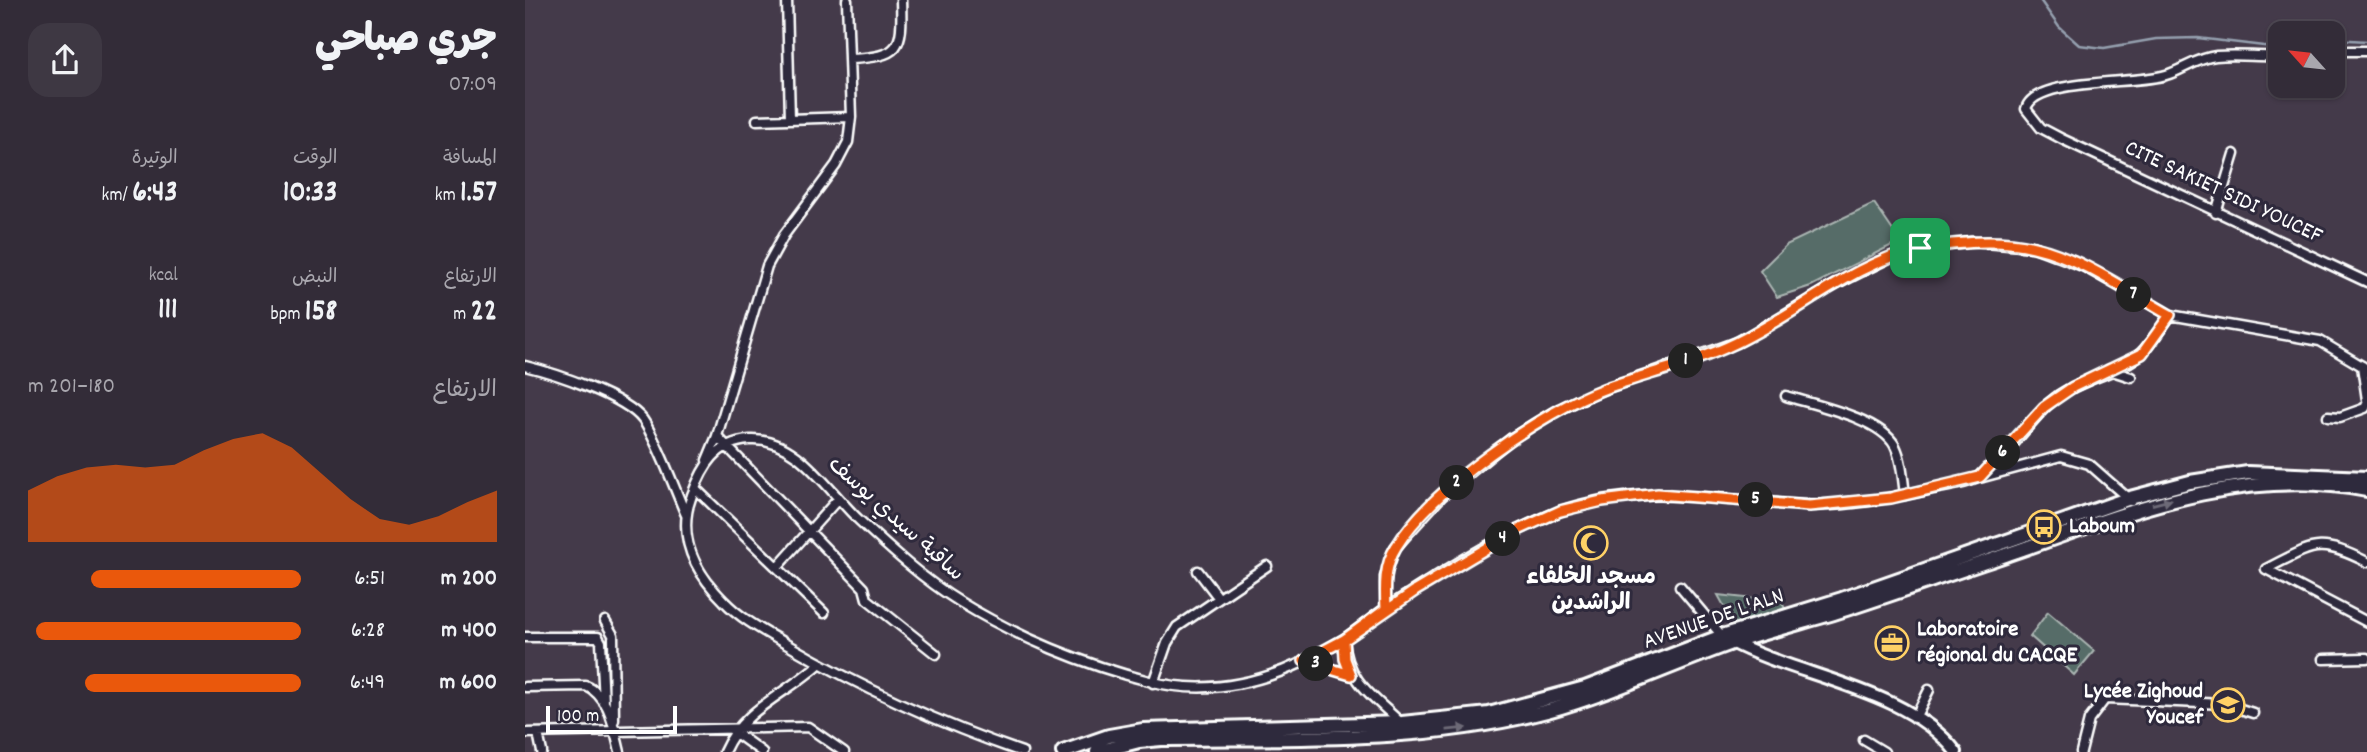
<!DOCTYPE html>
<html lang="ar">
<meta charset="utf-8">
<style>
body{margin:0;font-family:Dekko,"Playpen Sans Arabic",sans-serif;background:#3e3843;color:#f1f3f6;direction:rtl;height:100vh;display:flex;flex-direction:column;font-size:26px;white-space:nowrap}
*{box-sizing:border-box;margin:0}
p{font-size:23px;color:#a9a7ae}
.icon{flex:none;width:38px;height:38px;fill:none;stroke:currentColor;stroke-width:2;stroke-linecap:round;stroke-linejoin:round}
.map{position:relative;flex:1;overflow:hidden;direction:ltr}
.sheet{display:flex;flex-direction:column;background:#332c38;width:525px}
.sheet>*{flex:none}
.needle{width:46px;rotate:297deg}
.fabs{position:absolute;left:1743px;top:21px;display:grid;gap:14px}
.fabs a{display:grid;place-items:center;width:77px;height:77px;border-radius:14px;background:#332c38;box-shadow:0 2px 5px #0004,0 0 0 2px #4e4853;font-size:35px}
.scale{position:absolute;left:21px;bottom:18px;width:131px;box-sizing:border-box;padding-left:7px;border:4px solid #fff;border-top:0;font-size:19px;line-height:24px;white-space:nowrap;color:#fff;-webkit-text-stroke:5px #2f2a3d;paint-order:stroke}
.pin{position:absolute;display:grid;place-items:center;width:60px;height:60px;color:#fff;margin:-30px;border-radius:14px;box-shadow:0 4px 10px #0006}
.km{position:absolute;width:35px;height:35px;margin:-18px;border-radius:50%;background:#222;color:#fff;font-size:19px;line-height:35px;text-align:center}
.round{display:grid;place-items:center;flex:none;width:74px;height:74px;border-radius:21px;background:#3e3843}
.head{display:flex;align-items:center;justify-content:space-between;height:119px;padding:0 28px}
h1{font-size:38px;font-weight:800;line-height:52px}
.metrics{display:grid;grid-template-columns:repeat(3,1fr);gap:10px;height:119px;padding:7px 28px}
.metrics div{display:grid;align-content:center}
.metrics b{font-size:30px;font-weight:800}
.metrics small{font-size:19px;font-weight:400}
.metrics p{font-size:19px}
.chart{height:196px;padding:14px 28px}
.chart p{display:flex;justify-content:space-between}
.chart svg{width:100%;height:126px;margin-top:7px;fill:#ea580c;opacity:.7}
ul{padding:0 28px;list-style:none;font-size:23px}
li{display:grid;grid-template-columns:112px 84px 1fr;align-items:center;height:52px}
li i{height:18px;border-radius:9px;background:#ea580c}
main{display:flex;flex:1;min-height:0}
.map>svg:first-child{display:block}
.green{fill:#576c67;stroke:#abb6b3;stroke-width:2}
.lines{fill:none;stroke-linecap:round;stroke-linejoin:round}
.stream{stroke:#95a0af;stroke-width:2.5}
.minor-casing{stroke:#fff;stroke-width:13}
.secondary-casing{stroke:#fff;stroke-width:16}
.primary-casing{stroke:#fff;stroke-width:18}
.minor{stroke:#2f2a3d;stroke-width:8}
.secondary{stroke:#2f2a3d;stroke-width:10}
.primary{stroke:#2f2a3d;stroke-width:12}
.oneway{fill:#6d6a77}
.route-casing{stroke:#fff;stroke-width:14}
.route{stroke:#ea580c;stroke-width:9}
.labels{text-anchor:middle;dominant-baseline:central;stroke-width:6;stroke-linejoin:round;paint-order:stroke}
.street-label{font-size:23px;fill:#fff;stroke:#2f2a3d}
.poi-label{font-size:23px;font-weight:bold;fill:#fff;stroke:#2f2a3d;text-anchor:start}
</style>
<main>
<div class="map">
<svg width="1842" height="752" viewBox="0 0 1842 752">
<rect width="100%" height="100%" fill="#443a4a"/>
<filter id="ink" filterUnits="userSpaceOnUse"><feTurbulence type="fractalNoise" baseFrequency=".0143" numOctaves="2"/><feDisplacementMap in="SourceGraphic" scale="14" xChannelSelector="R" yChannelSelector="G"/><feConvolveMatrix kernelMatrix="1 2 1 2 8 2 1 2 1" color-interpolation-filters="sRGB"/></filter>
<g filter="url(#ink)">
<!-- green -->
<path class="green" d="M1349,203L1375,241L1286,286L1252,297L1235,271L1261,245Z
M1193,595L1257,602L1260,609L1209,624Z
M1523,612L1569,651L1549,675L1505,636Z"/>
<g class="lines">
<!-- stream -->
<path class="stream" d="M1515,0L1534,27L1554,45L1579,48L1631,39L1673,38L1755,48
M1808,39L1842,41"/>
<defs>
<path id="minor" d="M262,0L265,119
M1808,51H1842
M1755,56C1734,57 1712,54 1691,56C1672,58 1658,70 1641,75C1611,85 1509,77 1501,109L1516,128L1537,139L1842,282
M325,59C375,56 378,50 376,0
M232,120L326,117
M1691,213L1709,154
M0,366C29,373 100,396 118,420C132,440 150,490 161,515
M1837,366L1842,400
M1584,370L1606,377
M1261,396C1290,405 1355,418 1370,446C1377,460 1378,480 1380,495
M1803,416L1815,417L1840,408L1842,404
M192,436L339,588L342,599L411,654
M182,460L192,436L242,266L259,235L311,165L323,142L326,117L322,0
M1458,477L1536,456L1564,464L1606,501
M171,485L170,488L299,613
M252,567L313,499
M1741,569L1842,622
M1741,569C1789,545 1792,537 1842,562
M673,571L693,597
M1155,586L1197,636
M861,609L860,577L870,548L917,496L987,438L1032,410L1079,389L1213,342L1302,289L1376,252L1446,242L1509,247L1560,267L1645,315L1795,341L1842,369
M80,621L88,635L89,720
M0,637H73L76,642L79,703
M819,640C822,681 848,696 876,723
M1798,659L1842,658
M779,661L826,675
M628,683L642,643L652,627L742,566
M0,687L61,686C85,696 89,729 95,752
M1390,718L1404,690
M208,731L237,752
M0,733L283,727L319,752
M13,733L17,752
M1339,740L1359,752
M199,752C219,707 261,695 295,663
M497,752C416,724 335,687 261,644C239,631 216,619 199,601C169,571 151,536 167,495C178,466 191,442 225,440C272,437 303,491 334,520C365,549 399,580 435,602C492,637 560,665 624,681C693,699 760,677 819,639C834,630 848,617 863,607C912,575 978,533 1033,512C1113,482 1197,501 1279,505C1322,507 1367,498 1408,489C1421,486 1438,485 1450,479C1477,468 1506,415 1534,395C1559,378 1598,373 1619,350C1629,340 1637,327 1645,315
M1556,752L1564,720L1580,699L1700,704L1728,713"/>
<path id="secondary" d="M1205,641C1272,677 1382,688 1431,752"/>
<path id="primary" d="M538,752L584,736L618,730L877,723L964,714L1060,688L1197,636L1317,599L1605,498L1665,482L1723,473L1842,478
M572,752L614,741L636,739C764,737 896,744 1022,711C1084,694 1143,666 1204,644C1239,632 1276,623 1312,612C1365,595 1418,576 1472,558C1592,517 1712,464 1842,490"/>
</defs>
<!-- minor casing -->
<use href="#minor" class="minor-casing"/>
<!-- secondary casing -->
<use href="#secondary" class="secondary-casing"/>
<!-- primary casing -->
<use href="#primary" class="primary-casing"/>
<!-- minor -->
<use href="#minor" class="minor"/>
<!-- secondary -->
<use href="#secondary" class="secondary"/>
<!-- primary -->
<use href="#primary" class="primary"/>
</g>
<!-- one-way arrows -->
<defs><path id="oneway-solid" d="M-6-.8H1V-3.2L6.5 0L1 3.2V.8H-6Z" transform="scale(1.75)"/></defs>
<g class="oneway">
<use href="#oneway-solid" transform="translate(1637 502) rotate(-15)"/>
<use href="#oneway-solid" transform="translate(932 729) rotate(-6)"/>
</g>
</g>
<g class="lines" filter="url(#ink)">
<defs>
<path id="route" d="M1395,248C1327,263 1273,314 1211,343C1170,363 1124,373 1081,388C1017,411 906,489 871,547C859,565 860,588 861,609L819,640L779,661L826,675L820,659L819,640L890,591L989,532L1035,511L1077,501L1133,494L1284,506L1366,498L1455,477L1519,407L1548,387L1617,354L1645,315C1602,291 1557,258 1509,247C1472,238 1432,243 1395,248"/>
</defs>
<!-- route casing -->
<use href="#route" class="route-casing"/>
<!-- route -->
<use href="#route" class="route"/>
</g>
<!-- icons -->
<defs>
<symbol id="bus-ring" viewBox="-11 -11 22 22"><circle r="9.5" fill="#2f2a3d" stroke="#ffd166" stroke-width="1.5"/><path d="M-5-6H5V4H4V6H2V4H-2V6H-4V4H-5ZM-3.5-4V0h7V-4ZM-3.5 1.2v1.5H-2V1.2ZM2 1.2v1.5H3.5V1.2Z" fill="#ffd166"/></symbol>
<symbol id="mosque-ring" viewBox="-11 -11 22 22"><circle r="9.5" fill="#2f2a3d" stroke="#ffd166" stroke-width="1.5"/><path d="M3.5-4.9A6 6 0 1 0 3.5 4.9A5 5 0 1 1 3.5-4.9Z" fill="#ffd166"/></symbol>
<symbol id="office-ring" viewBox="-11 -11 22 22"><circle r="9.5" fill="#2f2a3d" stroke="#ffd166" stroke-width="1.5"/><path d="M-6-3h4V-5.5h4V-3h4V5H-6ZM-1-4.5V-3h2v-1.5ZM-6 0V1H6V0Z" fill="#ffd166"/></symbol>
<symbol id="school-ring" viewBox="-11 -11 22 22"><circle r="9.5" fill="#2f2a3d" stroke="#ffd166" stroke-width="1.5"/><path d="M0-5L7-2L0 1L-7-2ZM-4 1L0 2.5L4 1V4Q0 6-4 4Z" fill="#ffd166"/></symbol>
</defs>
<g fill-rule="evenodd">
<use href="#bus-ring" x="1500" y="508" width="38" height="38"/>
<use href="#mosque-ring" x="1047" y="524" width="38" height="38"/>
<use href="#office-ring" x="1348" y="624" width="38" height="38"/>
<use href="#school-ring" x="1684" y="686" width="38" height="38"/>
</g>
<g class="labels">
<!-- street labels -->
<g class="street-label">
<text transform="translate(1698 193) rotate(25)">CITE SAKIET SIDI YOUCEF</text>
<text transform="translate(370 520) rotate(42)">ساقية سيدي يوسف</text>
<text transform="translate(1189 620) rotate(-19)">AVENUE DE L'ALN</text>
</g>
<!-- poi labels -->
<g class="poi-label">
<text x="1544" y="527">Laboum</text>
<text x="1066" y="578" text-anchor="middle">مسجد الخلفاء<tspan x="1066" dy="26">الراشدين</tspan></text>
<text x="1392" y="630">Laboratoire<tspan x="1392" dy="26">régional du CACQE</tspan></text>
<text x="1678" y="692" text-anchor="end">Lycée Zighoud<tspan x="1678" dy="26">Youcef</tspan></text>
</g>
</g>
</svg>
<div class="fabs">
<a><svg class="needle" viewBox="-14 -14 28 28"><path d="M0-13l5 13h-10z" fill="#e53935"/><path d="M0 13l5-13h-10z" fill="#a9a7ae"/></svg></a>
</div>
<div class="scale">100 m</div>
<div class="pin" style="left:1395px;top:248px;background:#1e9e55"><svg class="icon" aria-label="arrive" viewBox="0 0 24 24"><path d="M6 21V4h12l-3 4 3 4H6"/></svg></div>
<b class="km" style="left:1161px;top:361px">1</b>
<b class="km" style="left:932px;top:483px">2</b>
<b class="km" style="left:791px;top:664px">3</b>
<b class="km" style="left:978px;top:539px">4</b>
<b class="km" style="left:1231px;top:500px">5</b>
<b class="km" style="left:1478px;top:453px">6</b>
<b class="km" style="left:1609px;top:295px">7</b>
</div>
<section class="sheet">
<div class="head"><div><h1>جري صباحي</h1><p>07:09</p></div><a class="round"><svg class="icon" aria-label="share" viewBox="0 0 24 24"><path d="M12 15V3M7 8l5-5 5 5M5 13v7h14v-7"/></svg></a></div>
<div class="metrics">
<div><p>المسافة</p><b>1.57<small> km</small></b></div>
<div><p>الوقت</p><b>10:33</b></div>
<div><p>الوتيرة</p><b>6:43<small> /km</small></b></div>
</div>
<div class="metrics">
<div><p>الارتفاع</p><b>22<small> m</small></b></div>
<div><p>النبض</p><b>158<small> bpm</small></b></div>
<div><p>kcal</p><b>111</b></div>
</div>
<div class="chart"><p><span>الارتفاع</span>180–201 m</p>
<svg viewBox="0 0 160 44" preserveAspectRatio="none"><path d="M0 44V26L10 21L20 18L30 17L40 18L50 17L60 12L70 8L80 6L90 11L100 20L110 29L120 36L130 38L140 35L150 30L160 26V44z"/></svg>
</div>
<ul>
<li><b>200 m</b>6:51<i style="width:77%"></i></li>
<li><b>400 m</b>6:28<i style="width:97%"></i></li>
<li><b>600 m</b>6:49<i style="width:79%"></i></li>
</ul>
</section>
</main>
